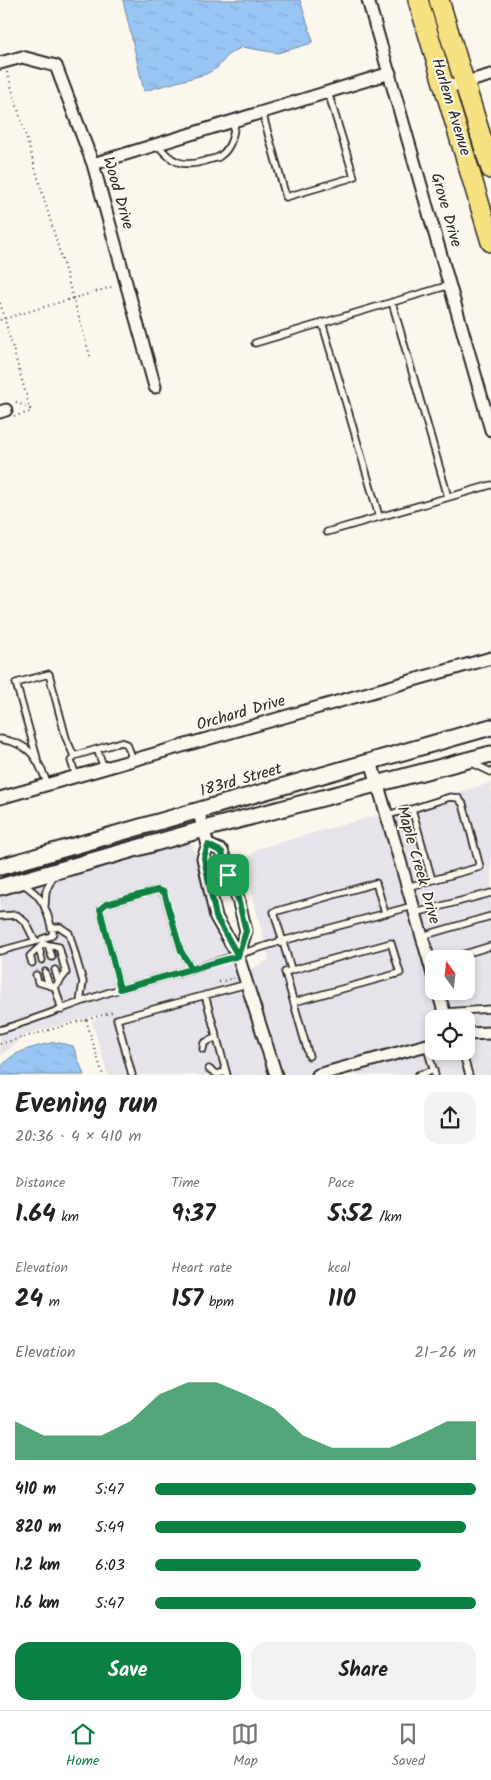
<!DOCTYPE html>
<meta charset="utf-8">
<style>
body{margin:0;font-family:Kalam,sans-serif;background:#f2f2f2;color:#222;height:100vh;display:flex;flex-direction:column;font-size:19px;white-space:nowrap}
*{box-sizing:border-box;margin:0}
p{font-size:16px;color:#767676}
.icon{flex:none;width:28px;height:28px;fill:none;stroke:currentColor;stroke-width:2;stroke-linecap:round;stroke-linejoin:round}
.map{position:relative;height:1075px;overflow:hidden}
.sheet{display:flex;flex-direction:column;background:#fff;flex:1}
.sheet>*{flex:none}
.needle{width:32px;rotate:345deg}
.fabs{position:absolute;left:425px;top:950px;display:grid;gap:10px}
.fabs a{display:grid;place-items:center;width:50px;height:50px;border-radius:10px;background:#fff;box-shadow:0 2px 8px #0003;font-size:25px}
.pin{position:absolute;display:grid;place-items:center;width:42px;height:42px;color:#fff;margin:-21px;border-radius:10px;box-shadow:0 2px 8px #0006}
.round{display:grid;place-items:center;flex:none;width:52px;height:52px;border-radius:15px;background:#f2f2f2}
.overview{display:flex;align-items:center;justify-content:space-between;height:85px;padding:0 15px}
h1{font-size:28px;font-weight:800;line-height:38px}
.figures{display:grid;grid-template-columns:repeat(3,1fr);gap:8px;height:85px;padding:5px 15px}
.figures div{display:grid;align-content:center}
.figures b{font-size:25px;font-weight:800}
.figures small{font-size:14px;font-weight:400}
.figures p{font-size:14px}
.chart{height:140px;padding:10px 15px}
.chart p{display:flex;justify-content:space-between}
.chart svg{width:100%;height:90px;margin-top:5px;fill:#0b8043;opacity:.7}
.cta{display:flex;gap:10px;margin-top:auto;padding:10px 15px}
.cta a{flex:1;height:58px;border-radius:15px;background:#0b8043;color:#fff;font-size:20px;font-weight:800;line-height:58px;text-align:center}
.cta a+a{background:#f2f2f2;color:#222}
ul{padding:0 15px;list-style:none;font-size:16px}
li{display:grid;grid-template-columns:80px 60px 1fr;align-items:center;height:38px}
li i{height:12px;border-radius:6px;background:#0b8043}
.tab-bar{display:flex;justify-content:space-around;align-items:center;height:70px;border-top:1px solid #e0e0e0;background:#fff;font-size:14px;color:#767676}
.tab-bar a{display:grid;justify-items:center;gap:2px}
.tab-bar .current{color:#0b8043}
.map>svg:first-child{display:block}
.built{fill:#e6e3ea;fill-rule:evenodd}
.water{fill:url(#water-ripples);stroke:#6d87a3}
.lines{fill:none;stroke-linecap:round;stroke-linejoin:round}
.service-casing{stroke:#2b2b2b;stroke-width:9}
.minor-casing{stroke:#2b2b2b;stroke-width:15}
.tertiary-casing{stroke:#2b2b2b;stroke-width:19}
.primary-casing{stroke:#2b2b2b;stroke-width:22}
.path{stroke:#2b2b2b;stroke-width:2;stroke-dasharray:1 4;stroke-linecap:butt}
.service{stroke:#fbf7ec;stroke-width:5.5}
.minor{stroke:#fbf7ec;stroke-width:11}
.tertiary{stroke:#fbf7ec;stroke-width:15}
.primary{stroke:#f7e281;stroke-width:19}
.route-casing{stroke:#fff;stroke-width:10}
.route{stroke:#0b8043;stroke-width:6}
.labels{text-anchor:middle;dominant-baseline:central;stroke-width:4;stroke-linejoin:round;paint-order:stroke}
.street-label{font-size:16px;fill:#2b2b2b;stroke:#fbf7ec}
</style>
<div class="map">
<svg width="491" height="1075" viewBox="0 0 491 1075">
<defs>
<pattern id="water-ripples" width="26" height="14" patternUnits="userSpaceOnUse" patternTransform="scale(1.25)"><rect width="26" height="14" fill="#99c5f3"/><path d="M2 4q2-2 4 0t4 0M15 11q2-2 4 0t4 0" fill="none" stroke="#84a9d0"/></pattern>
</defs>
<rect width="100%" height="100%" fill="#fbf7ec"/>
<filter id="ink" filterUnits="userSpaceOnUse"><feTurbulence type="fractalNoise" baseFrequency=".02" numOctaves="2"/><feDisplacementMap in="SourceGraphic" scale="10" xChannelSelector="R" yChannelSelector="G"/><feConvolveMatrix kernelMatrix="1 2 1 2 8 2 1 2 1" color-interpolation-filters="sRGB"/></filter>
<g filter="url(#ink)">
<!-- built -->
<path class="built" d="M491,783V1075H108L92,1022L105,1013L29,1033L0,1056V895L190,840L237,976L269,960L244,862L257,849ZM434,959H466V991H434ZM434,1019H466V1051H434Z"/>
<!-- water -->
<path class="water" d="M123,0H300L313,41L309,44L277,53L242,47L229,54L217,68L206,74L144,91Z
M55,1042L73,1046L84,1075H0C0,1053 38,1046 55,1042Z"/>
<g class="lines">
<defs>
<path id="service" d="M262,112L286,197L354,177L328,92
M157,144C171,162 182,168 205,161C209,159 217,159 220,156C232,148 234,132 235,120
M392,302L448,497
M322,322L379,516
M255,343L450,285
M327,532L491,485
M0,739C31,744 37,757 48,785
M97,749L104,768
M37,758L16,683L49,674L66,738L74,756
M470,762L491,772
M76,776L71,761L74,756L121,742L127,744L133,760
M386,815L412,809
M23,884C45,898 46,909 53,933L51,936L42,939L43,944L30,956L32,963
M407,887L480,867L463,804L458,798L450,797L412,809L432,880
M45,905L46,891L54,874
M415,913L491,893
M0,916L17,915L26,923L35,941
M51,928L60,927L69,933L83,982L80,1002
M422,936L491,916
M43,944L59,947L66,973L55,987
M48,945L52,957
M39,948L42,960
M0,951L37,941
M448,959L491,946
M192,969L120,989L100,909L106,904L157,890L164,893L181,951L192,969L282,941L413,906
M291,969L274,912L376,883L385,913
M55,970L59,983
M45,972L49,985
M36,975L38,982L55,987
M55,987L62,1010
M205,995L227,1075
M294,1002L400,973L391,943L285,972L309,1056
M444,1012L491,1009
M0,1030C41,1018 79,1001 120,989
M426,1045L435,1075
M203,1049L204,1043L217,1037
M462,1051L469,1075
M209,1069L217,1074L226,1072
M132,1075L117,1019L247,984
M418,1075L434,1070"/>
<path id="minor" d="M368,0L491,430
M0,63L22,57L56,66L93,164L155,387
M445,88L491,75
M93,164L390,73
M0,412L6,410
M371,761L434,978
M0,798L491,658
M198,810L208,845L203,858L216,917L238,956L276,1075
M208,845L222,851L238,899L246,931L238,956
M438,991L446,1019
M466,1034L491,1033
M318,1075L434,1043"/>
<path id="tertiary" d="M0,867L491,727
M0,887L204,829L491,754"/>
<path id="primary" d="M418,0L491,242
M439,0L491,169"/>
</defs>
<!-- service casing -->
<use href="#service" class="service-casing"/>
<!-- minor casing -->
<use href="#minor" class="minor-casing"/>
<!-- tertiary casing -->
<use href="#tertiary" class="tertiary-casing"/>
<!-- primary casing -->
<use href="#primary" class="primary-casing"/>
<!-- path -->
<path class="path" d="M7,72L91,359
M0,303L31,412L14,416
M0,320L115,286
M16,402L30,409
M219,982L234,978
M86,1020L103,1075
M0,1044L113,1012"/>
<!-- service -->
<use href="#service" class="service"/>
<!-- minor -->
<use href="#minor" class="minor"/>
<!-- tertiary -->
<use href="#tertiary" class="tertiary"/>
<!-- primary -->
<use href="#primary" class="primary"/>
</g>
</g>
<g class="lines" filter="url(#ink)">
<defs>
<path id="route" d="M228,875L238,899L246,931L238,956L120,989L100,909L106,904L157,890L164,892L181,951L192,969L238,956L216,917L204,858L208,845L222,852L228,875"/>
</defs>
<!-- route casing -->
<use href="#route" class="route-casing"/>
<!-- route -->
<use href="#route" class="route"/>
</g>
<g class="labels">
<!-- street labels -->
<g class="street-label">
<text transform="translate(451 107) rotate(73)">Harlem Avenue</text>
<text transform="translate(118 193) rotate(74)">Wood Drive</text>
<text transform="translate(446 210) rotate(74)">Grove Drive</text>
<text transform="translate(241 713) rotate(-16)">Orchard Drive</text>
<text transform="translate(241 780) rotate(-16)">183rd Street</text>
<text transform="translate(418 865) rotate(74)">Maple Creek Drive</text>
</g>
</g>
</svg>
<div class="fabs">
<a><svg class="needle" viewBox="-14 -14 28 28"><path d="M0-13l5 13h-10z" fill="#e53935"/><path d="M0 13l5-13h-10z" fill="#767676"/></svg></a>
<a><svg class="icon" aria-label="locate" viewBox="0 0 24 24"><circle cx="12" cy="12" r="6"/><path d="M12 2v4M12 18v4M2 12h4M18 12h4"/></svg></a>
</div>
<div class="pin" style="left:228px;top:875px;background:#1e9e55"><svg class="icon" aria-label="arrive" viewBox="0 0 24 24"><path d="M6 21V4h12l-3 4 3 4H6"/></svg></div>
</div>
<section class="sheet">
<div class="overview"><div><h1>Evening run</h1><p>20:36 · 4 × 410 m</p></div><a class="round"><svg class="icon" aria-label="share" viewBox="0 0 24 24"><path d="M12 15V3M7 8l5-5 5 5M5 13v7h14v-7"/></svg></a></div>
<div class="figures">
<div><p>Distance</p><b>1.64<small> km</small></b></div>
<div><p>Time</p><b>9:37</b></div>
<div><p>Pace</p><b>5:52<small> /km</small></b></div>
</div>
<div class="figures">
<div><p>Elevation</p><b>24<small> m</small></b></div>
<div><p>Heart rate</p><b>157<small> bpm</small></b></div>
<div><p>kcal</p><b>110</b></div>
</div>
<div class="chart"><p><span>Elevation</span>21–26 m</p>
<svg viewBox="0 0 160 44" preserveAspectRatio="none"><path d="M0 44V25L10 32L20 32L30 32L40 25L50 12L60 6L70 6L80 12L90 19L100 32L110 38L120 38L130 38L140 32L150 25L160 25V44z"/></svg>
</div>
<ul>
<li><b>410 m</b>5:47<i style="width:100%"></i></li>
<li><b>820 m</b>5:49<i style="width:97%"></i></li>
<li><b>1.2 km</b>6:03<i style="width:83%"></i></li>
<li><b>1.6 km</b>5:47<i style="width:100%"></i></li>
</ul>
<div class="cta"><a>Save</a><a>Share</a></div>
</section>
<nav class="tab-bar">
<a class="current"><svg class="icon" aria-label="home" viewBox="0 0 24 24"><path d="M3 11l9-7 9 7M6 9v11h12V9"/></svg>Home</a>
<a><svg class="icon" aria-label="map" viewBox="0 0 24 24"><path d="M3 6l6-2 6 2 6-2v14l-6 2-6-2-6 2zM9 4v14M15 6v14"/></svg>Map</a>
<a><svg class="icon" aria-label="saved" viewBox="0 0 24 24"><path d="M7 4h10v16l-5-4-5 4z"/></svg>Saved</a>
</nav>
